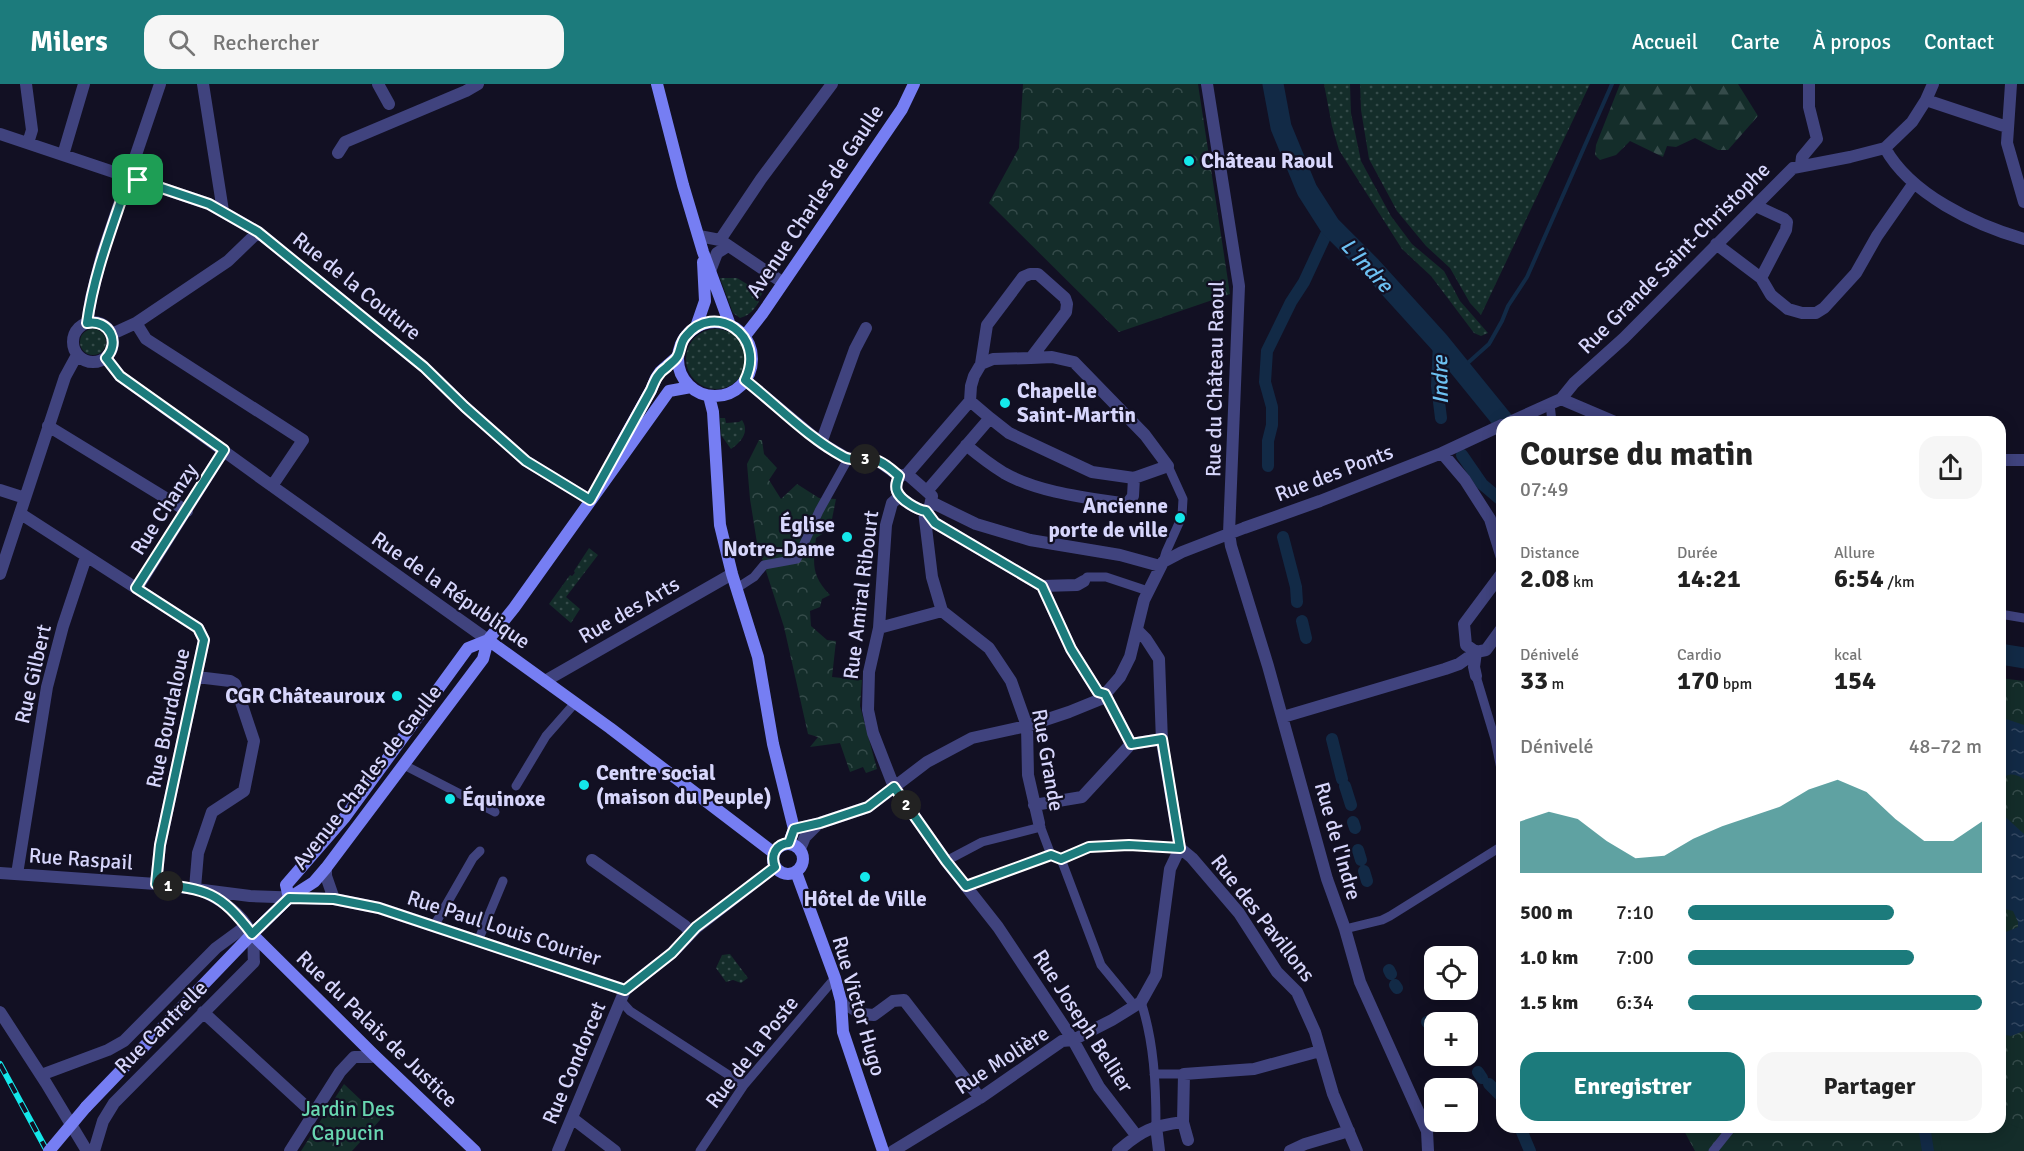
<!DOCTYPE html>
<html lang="fr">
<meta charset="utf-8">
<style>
body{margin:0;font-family:Signika,sans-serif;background:#f6f6f6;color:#222;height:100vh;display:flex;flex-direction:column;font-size:22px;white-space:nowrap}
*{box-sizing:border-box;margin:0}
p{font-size:20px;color:#767676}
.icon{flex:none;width:33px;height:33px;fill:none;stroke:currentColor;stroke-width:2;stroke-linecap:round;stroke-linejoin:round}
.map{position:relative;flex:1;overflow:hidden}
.drawer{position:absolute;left:1496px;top:332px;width:510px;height:717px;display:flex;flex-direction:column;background:#fff;border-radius:18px;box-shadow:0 3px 15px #0003}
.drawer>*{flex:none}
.tools{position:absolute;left:1424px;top:862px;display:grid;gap:12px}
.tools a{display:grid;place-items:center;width:54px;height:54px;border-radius:12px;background:#fff;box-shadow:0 3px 15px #0003;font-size:30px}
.pin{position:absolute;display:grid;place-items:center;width:51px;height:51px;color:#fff;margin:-26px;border-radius:12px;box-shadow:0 3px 9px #0006}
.km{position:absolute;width:30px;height:30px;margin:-15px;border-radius:50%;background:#222;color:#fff;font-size:16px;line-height:30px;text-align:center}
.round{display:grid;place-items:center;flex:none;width:63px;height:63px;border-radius:18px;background:#f6f6f6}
.head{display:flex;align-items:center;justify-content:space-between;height:102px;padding:0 24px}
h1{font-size:33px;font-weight:700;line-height:45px}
.figures{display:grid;grid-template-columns:repeat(3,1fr);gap:9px;height:102px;padding:6px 24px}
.figures div{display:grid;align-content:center}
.figures b{font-size:26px;font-weight:700}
.figures small{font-size:16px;font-weight:400}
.figures p{font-size:16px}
.chart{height:168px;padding:12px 24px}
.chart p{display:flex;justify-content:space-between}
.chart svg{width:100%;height:108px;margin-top:6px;fill:#1c7b7c;opacity:.7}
.primary-button{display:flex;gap:12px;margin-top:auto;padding:12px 24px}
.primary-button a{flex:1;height:69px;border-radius:18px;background:#1c7b7c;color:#fff;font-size:24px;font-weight:700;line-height:69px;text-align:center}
.primary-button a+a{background:#f6f6f6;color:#222}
ul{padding:0 24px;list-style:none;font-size:20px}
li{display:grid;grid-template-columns:96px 72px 1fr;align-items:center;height:45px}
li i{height:15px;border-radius:8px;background:#1c7b7c}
header{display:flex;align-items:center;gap:36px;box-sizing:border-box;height:84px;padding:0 30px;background:#1c7b7c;color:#fff}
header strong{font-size:28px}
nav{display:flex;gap:33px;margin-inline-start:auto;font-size:21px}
.search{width:420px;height:54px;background:#f6f6f6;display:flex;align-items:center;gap:15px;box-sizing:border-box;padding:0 21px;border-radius:18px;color:#767676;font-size:22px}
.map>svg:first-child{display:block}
.grass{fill:url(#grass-dots)}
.forest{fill:url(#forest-firs)}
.park{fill:url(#park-crowns)}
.pitch{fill:#142d2a}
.water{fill:url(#water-ripples)}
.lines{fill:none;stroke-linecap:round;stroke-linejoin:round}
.stream{stroke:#122a46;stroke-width:4}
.canal{stroke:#122a46;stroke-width:12}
.river{stroke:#122a46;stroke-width:21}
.pedestrian{stroke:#40437e;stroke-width:9}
.minor{stroke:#40437e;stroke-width:12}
.secondary{stroke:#767ef3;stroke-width:12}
.rail-casing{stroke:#14e8ea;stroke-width:6}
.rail{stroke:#121023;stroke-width:4;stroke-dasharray:11;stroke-linecap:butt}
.secondary-bridge{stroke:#767ef3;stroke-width:12}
.route-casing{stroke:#fff;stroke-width:12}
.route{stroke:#1c7b7c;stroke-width:8}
.poi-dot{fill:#14e8ea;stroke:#121023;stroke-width:2}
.labels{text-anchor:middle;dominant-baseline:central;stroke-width:4.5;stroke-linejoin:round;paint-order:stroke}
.poi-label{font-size:21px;font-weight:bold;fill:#d7d6fc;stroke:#121023;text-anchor:start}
.street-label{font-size:21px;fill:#d7d6fc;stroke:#121023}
.park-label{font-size:21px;fill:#68d6b0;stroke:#121023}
.water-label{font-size:22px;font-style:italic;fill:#6dc1f3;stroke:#121023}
</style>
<header>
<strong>Milers</strong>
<div class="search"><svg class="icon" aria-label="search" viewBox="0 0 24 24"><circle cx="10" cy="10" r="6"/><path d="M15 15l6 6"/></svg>Rechercher</div>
<nav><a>Accueil</a><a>Carte</a><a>À propos</a><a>Contact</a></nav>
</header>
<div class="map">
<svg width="2024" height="1067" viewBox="0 0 2024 1067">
<defs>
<pattern id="grass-dots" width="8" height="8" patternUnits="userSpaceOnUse" patternTransform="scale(1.5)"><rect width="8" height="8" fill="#142d2a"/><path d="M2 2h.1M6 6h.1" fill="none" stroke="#354b4a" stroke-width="1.8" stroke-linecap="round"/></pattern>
<pattern id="forest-firs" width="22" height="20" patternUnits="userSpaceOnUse" patternTransform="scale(1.5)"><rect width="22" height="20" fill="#142d2a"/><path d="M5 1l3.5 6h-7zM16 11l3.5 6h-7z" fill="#354b4a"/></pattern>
<pattern id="park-crowns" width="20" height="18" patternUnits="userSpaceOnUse" patternTransform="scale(1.5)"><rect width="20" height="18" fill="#142d2a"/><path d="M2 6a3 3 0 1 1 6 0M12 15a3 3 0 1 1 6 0" fill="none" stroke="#354b4a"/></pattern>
<pattern id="water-ripples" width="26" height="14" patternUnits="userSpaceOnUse" patternTransform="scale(1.5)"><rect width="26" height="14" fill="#122a46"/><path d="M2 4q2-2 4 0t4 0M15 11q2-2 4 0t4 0" fill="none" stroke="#344862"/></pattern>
</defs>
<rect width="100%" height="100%" fill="#121023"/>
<!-- grass -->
<path class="grass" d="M1324,0H1350L1351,29L1361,77L1391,132L1412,160L1444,187L1460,217L1488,249L1481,252L1474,249L1431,192L1402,165L1339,66L1332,42Z
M1360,0H1590L1481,231L1470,219L1450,184L1426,162L1397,127L1369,75L1361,26Z
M720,194H737L762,209C759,220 752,231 740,234L733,229Z
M80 258a13 13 0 1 1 26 0a13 13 0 1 1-26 0Z
M686 275a30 30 0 1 1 60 0a30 30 0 1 1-60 0Z
M720,334H725L726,339L739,338L742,336C750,348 741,358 731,365L721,351Z
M589,464L598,471L566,513L580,525L571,539L549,520L570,491L572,492L575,489L574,487Z
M730,870L748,894L741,899L733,896L726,898L716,884L722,871Z"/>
<!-- forest -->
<path class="forest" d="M1620,0H1738L1758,32L1728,66H1718L1695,54L1676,63L1667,62L1663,73L1630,57L1616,71L1600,76L1595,71L1596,61Z"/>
<!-- park -->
<path class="park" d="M1023,0H1198L1230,210L1119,248L989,119L1019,64Z
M759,356H762L764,370L777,384L769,396L781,415L797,400L819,414L836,415L830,445L816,454C813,480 811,491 830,511L822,515L820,523L810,527L811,542L827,556L836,557L832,593L862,596L860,622L877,685L866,689L863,683L850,688L840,659L810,663L818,653L808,650L784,543L757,459L750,415L747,380Z
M2000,594L2024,597V1067H1695L1682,1043L2000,1042Z
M344,1000L381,1035L352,1067H301Z"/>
<!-- pitch -->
<path class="pitch" d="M2000,1036L2024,1046V1067H1942L1938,1043L2000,1042Z"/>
<!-- water -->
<path class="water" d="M2000,633L2024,641V695C2014,689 2006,688 2000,699Z
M2000,728L2024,750V947L2011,952L2000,950V853L2001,850L2018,843V838L2013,827L2005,825L2000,828Z"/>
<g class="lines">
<!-- stream -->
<path class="stream" d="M1461,285L1489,260L1502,237L1508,222L1527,193L1612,0"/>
<!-- canal -->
<path class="canal" d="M1439,258L1437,302L1441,334
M1462,371L1482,400L1502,417
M1268,382V357L1272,341V323L1265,298L1267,267L1291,218L1304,198L1330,142
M1283,453L1296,503L1297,518
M1302,537L1306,554
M1332,655L1342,695
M1345,702L1351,721
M1353,738L1355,744
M1358,766L1361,776
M1364,787L1367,797
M1389,886L1391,890
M1395,901L1397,904
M1427,938L1431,942
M1478,988L1482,994
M1489,1000L1502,1013
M1924,1042L1928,1067
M1522,1048L1530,1067"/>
<!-- river -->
<path class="river" d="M1273,0L1281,43L1307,106L1330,142L1371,183L1439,258L1504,338
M2000,570L2024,574"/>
<!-- pedestrian -->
<path class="pedestrian" d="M1550,320L1552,338
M1168,382L1183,415L1182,432
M1163,478L1166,468L1179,439
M1084,497L1087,493H1106L1148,507
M737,504L754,493L764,481L797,475L819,427L848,375
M2000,530L2024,534
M1476,592L1495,655L1502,690
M404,681L495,728
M516,702L546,652L575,619
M1039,739L1051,771L1061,775L1101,881L1134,921
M1061,775L1088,763L1129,761L1180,764
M946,777L982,758L1041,743
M966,802L1051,771
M434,842L473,774L480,767
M1345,845L1382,836L1390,832L1502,762
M478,857L503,797
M621,917L630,927L744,1001
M1141,918C1154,958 1156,1000 1156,1042
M1154,990H1184
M700,1067L744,1001L835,894
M1713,1067L1733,1042"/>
<!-- minor -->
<path class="minor" d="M26,0L32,46L28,59
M203,0L223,127
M378,0L389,20
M1207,0L1239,202L1229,449L1231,462L1268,582L1327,795L1345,845L1360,898L1427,1047L1428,1067
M2011,0L2007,59L2024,118
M1926,16L2007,43
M0,50L209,120L258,148L424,283L465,323L526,377L590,416
M1885,64C1910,110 1975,141 2024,155
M338,69L345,58L466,7L478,0
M63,71L84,0
M1801,81L1802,73L1817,55L1809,23V0
M1756,122L1784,135L1787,138L1786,146L1761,194
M699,152L720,156L761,95L832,0
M720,156L782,198
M1716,160L1761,194L1771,211L1788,225L1802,229H1816L1824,224L1856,189L1877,152L1914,99
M710,187L717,169L728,162
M73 258a20 20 0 1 1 40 0a20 20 0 1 1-40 0Z
M87,239L91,214L102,171L160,0
M136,239L146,255L303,356L272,402
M112,250L136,239L228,177L258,148
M106,274L120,292L272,402L488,556
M745,296L821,359L848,375L870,374L881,379L899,392
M1561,315L1615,338
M970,317L971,302L974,292L981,280L987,241L1023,193L1030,190H1038L1065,214L1067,220L1066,228L1031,274L993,275L981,280
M990,334L1009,349L1092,388L1134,394L1168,382L1145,351L1074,278L1052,273L1031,274
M1510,338L1561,315L1574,299L1624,254L1793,84L1850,73L1885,64L1912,38L1926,16L1933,0
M48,342L187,427
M821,359L855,265L866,244
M966,361C978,371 991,381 1004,389C1039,409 1089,414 1127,420L1133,412L1134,394
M1442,369L1465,396L1490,435L1502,474
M2000,376H2024
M907,390L970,317L990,334L927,407
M907,390L932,412L930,422L926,427C918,426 900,416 897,407C895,402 897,397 899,392Z
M0,406L25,414
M900,412L892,419L886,441L879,544L869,588L868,626L873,649L894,703L946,777L998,843L1073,956L1099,1003L1136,1051
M931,418L976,440L1030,456L1120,471L1160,482
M924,427L932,493L942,527L989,564L1011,597L1027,642L1028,691L1039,739
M926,427L935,439L1042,502L1077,501L1084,497
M21,430L198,544L204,556L160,761L156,800
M1502,489L1464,540L1466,561L1476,568L1486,566L1502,544
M0,490L65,293L77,271
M1042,502L1071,565L1098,608L1105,610
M137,504L224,366
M879,544L942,527
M1138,547L1146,555L1159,575L1162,658L1180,764
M545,597L732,490
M1105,610L1131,660
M1283,633L1445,585L1459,580L1476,568L1474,583L1476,592
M1131,660L1162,655
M1034,721L1082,713L1131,660
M794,745L820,739L868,723L927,678L972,654L1027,642L1069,628L1101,615L1120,593L1130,573L1144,516L1163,478L1182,468L1244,444L1320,417L1442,369L1502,341
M1180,764L1192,774L1239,829L1277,888L1297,908L1315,948L1333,1010L1357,1067
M800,765L805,753L817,741
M592,776L685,842L691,849
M326,784V792L334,815
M0,789L156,800L250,812L334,815L379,824L625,906
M17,790L47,603L63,542L86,473
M841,917L861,930L874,931L893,917L904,916L980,1014
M0,928L46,999L87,1067
M203,928L314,1030
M41,991L108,966L124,957L216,864L246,842
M572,1034L615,1067
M1156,1042L1159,1067
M1188,1056L1183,1038L1184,990L1254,985L1320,967
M94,1067L103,1037L114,1019L254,878C253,869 255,856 251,849C240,826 217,813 195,804L198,769L212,728L244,707L254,657L235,600L230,597L197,593
M290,1067L340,988L354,973H371L374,971
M558,1067L625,906L672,869L696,844L775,783
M893,1067L980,1014L1062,957L1073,956L1112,936L1141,918L1156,891L1170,785L1180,764
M1118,1067C1142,1046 1152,1042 1183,1038
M1290,1067L1305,1060L1349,1047"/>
<!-- secondary -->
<path class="secondary" d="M657,0L683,101L703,168L730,241
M678 275a37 37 0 1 1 74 0a37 37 0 1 1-74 0Z
M696,243L705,217L703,178
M744,253L762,230L902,25L914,0
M709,312L713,328L720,441L732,490L758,573L773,660L794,745L789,759
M617,367L651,306L656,294L660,288L677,273
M488,556L610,644L774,769
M773 775a15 15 0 1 1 30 0a15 15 0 1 1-30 0Z
M796,788L835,894L841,917L843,948L883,1067
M289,814L286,801L345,733L468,564L488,556
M252,850L374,971L475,1067
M86,1023L252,850L289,814L314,798L326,784L483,575L488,556L514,524L669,307L691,303"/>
<defs>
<path id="rail" d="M0,980L47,1067"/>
</defs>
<!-- rail casing -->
<use href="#rail" class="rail-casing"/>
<!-- rail -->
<use href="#rail" class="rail"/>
<!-- secondary-bridge -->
<path class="secondary-bridge" d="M49,1067L86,1023"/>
</g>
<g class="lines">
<defs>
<path id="route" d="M129,93L209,120L258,148L424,283L465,323L526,377L590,416L651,306C655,296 658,289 667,283C669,280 675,277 677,273C681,267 680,258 686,252C714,217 767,251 745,296C778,322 807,353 844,373C853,378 863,373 872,375C882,377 891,385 899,392C897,397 895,402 897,407C900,416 918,426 926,427L935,439L1042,502L1071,565L1098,608L1105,610L1131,660L1162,655L1180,764L1129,761L1089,763L1061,775L1051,771L966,802L946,777L894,703L868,723L820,739L794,745L789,759C776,760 770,771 775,783L696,843L672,869L625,906L379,824L334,815L289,814L252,850C220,808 207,805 156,800L160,761L204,556L198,544L136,504L224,366L120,292L106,274C121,258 109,235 87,239C94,188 113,142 129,93Z"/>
</defs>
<!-- route casing -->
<use href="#route" class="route-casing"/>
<!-- route -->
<use href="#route" class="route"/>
</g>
<!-- markers -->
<g class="poi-dot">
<circle cx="1189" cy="77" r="6"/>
<circle cx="1005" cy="319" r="6"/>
<circle cx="1180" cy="434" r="6"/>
<circle cx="847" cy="453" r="6"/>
<circle cx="397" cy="612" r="6"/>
<circle cx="584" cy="701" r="6"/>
<circle cx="450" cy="715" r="6"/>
<circle cx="865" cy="793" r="6"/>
</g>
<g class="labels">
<!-- poi labels -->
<g class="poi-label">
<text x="1201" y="77">Château Raoul</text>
<text x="1017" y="307">Chapelle<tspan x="1017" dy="24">Saint-Martin</tspan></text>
<text x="1168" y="422" text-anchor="end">Ancienne<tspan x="1168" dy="24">porte de ville</tspan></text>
<text x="835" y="441" text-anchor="end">Église<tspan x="835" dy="24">Notre-Dame</tspan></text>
<text x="385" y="612" text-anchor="end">CGR Châteauroux</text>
<text x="596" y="689">Centre social<tspan x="596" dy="24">(maison du Peuple)</tspan></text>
<text x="462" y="715">Équinoxe</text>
<text x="865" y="815" text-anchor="middle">Hôtel de Ville</text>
</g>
<!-- street labels -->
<g class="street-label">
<text transform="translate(815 117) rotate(-56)">Avenue Charles de Gaulle</text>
<text transform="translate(1674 174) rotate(-45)">Rue Grande Saint-Christophe</text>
<text transform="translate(357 202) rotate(39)">Rue de la Couture</text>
<text transform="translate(1215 295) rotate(-89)">Rue du Château Raoul</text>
<text transform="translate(1334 389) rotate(-21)">Rue des Ponts</text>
<text transform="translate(164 425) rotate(-57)">Rue Chanzy</text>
<text transform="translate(451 506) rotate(35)">Rue de la République</text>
<text transform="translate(861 511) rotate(-83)">Rue Amiral Ribourt</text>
<text transform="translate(629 526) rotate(-30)">Rue des Arts</text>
<text transform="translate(33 590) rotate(-77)">Rue Gilbert</text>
<text transform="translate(168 634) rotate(-78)">Rue Bourdaloue</text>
<text transform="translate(1048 676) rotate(80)">Rue Grande</text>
<text transform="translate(367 693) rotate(-52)">Avenue Charles de Gaulle</text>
<text transform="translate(1338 757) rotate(74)">Rue de l'Indre</text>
<text transform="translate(81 775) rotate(4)">Rue Raspail</text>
<text transform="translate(1263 834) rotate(52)">Rue des Pavillons</text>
<text transform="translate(504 844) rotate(18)">Rue Paul Louis Courier</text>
<text transform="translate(859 922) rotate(74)">Rue Victor Hugo</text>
<text transform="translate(1083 937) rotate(57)">Rue Joseph Bellier</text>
<text transform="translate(161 943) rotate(-45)">Rue Cantrelle</text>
<text transform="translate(377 945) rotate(44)">Rue du Palais de Justice</text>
<text transform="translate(752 968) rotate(-52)">Rue de la Poste</text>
<text transform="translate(1002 976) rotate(-33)">Rue Molière</text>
<text transform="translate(574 979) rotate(-67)">Rue Condorcet</text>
</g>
<!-- park labels -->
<g class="park-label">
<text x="348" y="1025">Jardin Des<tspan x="348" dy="24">Capucin</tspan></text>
</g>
<!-- water labels -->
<g class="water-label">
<text transform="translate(1367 181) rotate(47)">L'Indre</text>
<text transform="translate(1440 296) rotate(-91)">Indre</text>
</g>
</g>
</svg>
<div class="tools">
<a><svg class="icon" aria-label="locate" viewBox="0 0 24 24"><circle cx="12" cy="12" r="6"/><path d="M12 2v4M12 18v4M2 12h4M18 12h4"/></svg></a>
<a>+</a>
<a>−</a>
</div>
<div class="pin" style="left:138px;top:96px;background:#1e9e55"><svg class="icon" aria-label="arrive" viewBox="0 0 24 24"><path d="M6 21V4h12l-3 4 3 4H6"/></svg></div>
<b class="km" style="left:168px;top:802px">1</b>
<b class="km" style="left:906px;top:721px">2</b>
<b class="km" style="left:865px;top:375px">3</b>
<section class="drawer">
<div class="head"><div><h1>Course du matin</h1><p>07:49</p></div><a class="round"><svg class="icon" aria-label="share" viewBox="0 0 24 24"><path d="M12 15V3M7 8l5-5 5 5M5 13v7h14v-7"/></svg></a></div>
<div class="figures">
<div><p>Distance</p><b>2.08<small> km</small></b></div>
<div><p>Durée</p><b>14:21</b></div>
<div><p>Allure</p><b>6:54<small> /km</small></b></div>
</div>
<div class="figures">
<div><p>Dénivelé</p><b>33<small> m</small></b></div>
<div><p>Cardio</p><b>170<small> bpm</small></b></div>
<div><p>kcal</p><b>154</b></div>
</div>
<div class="chart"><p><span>Dénivelé</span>48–72 m</p>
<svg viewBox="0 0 160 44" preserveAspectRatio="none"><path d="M0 44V23L10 19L20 22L30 31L40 38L50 37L60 30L70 25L80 21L90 17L100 10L110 6L120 11L130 22L140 31L150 31L160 23V44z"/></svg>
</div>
<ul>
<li><b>500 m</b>7:10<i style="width:70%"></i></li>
<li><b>1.0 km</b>7:00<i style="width:77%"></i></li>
<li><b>1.5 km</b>6:34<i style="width:100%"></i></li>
</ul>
<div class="primary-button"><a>Enregistrer</a><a>Partager</a></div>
</section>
</div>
